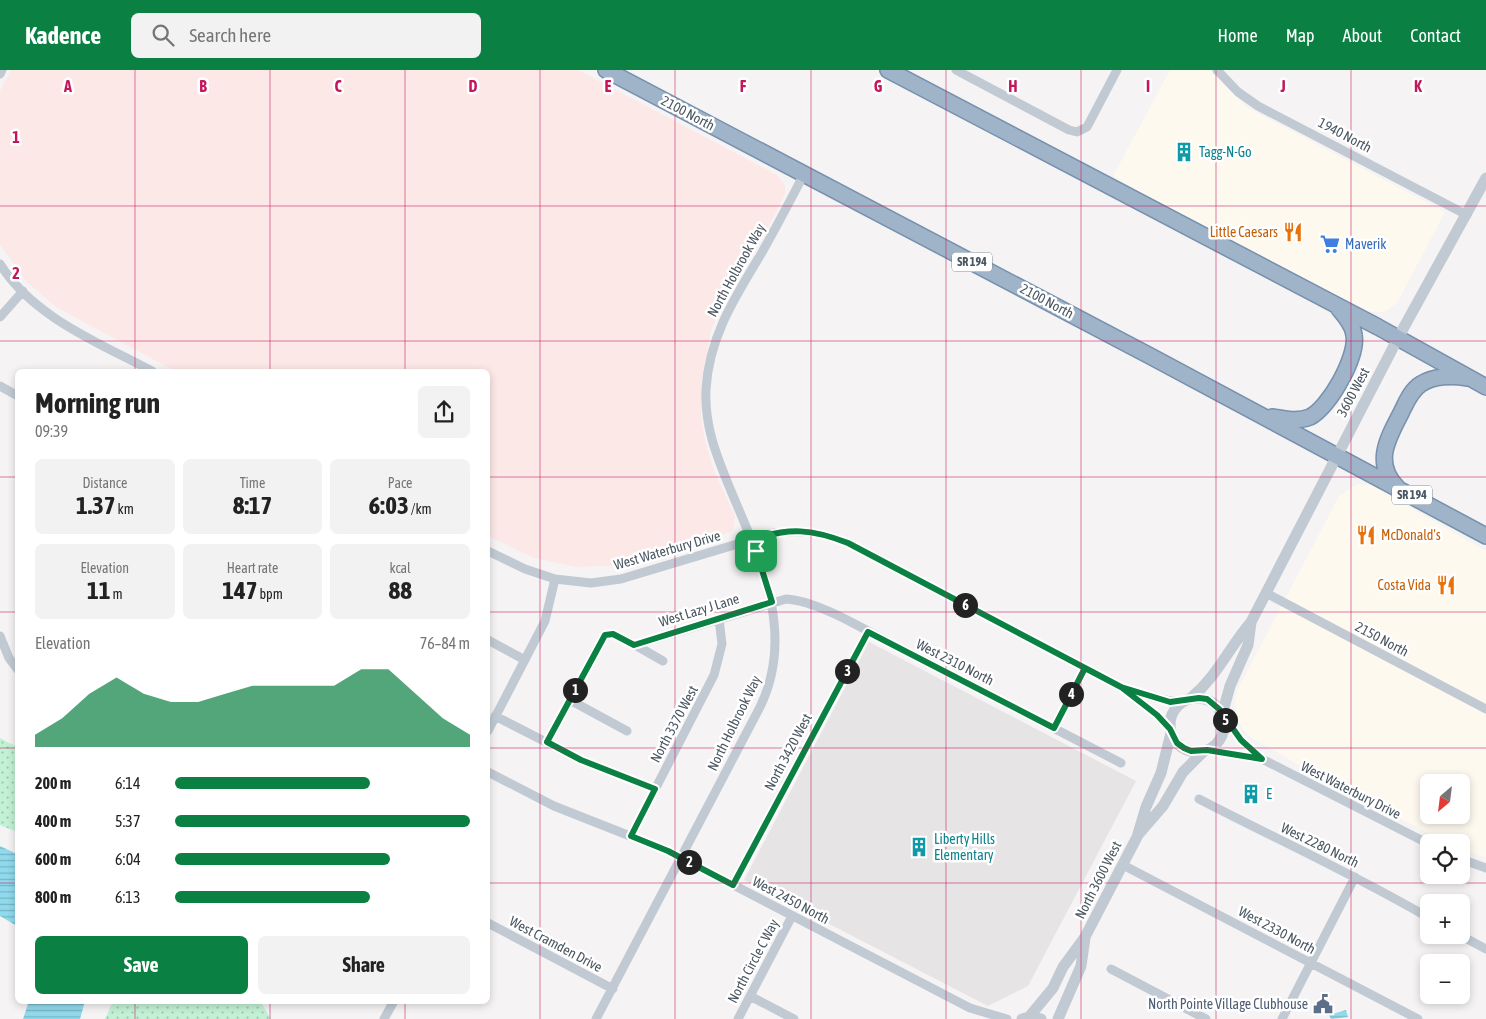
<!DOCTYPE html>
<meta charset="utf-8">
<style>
body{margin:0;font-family:"Asap Condensed",sans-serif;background:#f2f2f2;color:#222;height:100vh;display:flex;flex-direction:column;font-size:19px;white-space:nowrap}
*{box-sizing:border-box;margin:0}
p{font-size:16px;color:#767676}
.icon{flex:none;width:28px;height:28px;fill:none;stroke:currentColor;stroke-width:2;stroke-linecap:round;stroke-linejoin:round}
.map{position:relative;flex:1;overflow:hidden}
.panel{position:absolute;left:15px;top:299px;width:475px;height:635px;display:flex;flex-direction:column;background:#fff;border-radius:8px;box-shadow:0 2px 8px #0003}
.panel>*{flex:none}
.needle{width:32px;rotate:208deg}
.tools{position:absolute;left:1420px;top:704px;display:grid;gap:10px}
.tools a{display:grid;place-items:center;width:50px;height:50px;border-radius:8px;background:#fff;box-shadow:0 2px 8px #0003;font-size:25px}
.pin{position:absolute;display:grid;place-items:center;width:42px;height:42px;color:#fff;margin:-21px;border-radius:10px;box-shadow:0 2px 8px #0006}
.km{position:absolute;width:25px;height:25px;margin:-12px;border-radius:50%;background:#222;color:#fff;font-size:14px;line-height:25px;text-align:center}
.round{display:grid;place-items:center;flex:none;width:52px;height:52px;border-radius:8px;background:#f2f2f2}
.head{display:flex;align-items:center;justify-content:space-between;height:85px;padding:0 20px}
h1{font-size:28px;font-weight:700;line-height:38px}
.metrics{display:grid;grid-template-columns:repeat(3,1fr);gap:8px;height:85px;padding:5px 20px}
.metrics div{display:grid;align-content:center;border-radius:8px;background:#f2f2f2;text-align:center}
.metrics b{font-size:25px;font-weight:700}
.metrics small{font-size:14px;font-weight:400}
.metrics p{font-size:14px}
.chart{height:140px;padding:10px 20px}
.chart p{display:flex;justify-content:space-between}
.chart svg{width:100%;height:90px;margin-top:5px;fill:#0b8043;opacity:.7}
.action{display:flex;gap:10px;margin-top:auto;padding:10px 20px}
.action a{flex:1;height:58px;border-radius:8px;background:#0b8043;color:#fff;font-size:20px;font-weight:700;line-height:58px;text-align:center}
.action a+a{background:#f2f2f2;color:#222}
ul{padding:0 20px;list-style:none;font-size:16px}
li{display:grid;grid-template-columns:80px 60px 1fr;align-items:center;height:38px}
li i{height:12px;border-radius:6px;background:#0b8043}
header{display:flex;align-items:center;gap:30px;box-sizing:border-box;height:70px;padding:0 25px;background:#0b8043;color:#fff}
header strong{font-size:24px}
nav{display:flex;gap:28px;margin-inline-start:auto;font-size:18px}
.search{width:350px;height:45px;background:#f2f2f2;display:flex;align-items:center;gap:12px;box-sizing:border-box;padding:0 18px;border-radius:8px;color:#767676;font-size:19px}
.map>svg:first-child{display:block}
.commercial{fill:#fdf9ef;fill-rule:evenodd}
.education{fill:#e6e4e5}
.medical{fill:#fce8e6}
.grass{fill:url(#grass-dots)}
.water{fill:url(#water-rules)}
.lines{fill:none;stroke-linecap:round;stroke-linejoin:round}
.trunk-casing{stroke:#7690ad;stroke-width:18}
.minor{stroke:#c1cad2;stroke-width:9}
.tertiary{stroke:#c1cad2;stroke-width:11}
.trunk{stroke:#9fb4c9;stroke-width:15}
.route-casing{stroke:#fff;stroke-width:10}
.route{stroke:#0b8043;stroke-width:6}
.grid{fill:none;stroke:#c2185b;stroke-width:1;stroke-opacity:0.55}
.labels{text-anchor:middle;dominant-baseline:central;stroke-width:5;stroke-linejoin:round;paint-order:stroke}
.shield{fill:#fff;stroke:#808990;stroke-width:1}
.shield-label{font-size:12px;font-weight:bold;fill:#4a5661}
.street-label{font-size:14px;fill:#4a5661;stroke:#fff}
.culture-label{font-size:14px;fill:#0d838f;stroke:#fff;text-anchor:start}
.food-label{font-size:14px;fill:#c56008;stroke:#fff;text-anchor:end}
.shop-label{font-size:14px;fill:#366cbe;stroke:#fff;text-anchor:start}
.service-label{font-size:14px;fill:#4e5e75;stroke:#fff;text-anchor:end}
.grid-label{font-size:16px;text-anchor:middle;font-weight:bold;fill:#c2185b;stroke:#fff;stroke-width:5;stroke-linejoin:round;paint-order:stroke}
</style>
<header>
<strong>Kadence</strong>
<div class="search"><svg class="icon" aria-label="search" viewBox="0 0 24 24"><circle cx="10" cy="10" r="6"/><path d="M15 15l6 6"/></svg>Search here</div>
<nav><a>Home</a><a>Map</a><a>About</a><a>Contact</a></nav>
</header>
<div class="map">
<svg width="1486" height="949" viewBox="0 0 1486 949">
<defs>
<pattern id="grass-dots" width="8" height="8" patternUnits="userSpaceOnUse" patternTransform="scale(1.25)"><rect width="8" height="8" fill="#c3f1d5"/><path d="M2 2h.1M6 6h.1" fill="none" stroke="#a0c6b0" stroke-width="1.8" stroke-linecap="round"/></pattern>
<pattern id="water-rules" width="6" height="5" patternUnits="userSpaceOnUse" patternTransform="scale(1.25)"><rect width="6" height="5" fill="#90daee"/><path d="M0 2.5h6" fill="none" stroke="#78b4c4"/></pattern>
</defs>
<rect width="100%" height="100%" fill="#f5f3f3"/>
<!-- commercial -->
<path class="commercial" d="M1170,0H1209L1248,38L1445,142L1397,233L1384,242L1364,241L1147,126L1113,106Z
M1357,414L1371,415L1486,481V788L1461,778V772H1447L1434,766L1325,710L1252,668L1243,660L1236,646L1235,627L1239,617L1339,426ZM1429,712H1461V745H1429Z"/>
<!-- education -->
<path class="education" d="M869,572L1136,711L1028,916L988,936L744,810Z"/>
<!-- medical -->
<path class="medical" d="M11,0H578L777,105L785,115V124L759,175L719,239L711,261L702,306L701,344L705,371L714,401L735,446L733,459L730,462L619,495L577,497L534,488L488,466V301H175L56,237L26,211L0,174V21Z"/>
<!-- grass -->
<path class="grass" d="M0,668L17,677V762L0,755Z
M113,931H260L271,949H105Z"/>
<!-- water -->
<path class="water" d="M0,776L17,784V856L0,846Z
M29,931H85L80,949H23Z
M1346,940L1348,947L1331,949L1329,945Z"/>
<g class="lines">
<defs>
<path id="trunk" d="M606,0L1152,287L1486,466
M888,0L1378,257L1486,317
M1272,347C1284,349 1298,352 1310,347C1329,338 1358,286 1354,265C1353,255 1345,246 1339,239
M1397,417C1373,393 1388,368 1401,343C1406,333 1411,320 1421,314C1433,306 1452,305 1467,308"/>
</defs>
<!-- trunk casing -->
<use href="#trunk" class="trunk-casing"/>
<!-- minor -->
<path class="minor" d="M956,0L1069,60L1077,62L1087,57L1117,0
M1217,0L1238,22L1258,36L1467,145
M0,4L2,0
M0,194C33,247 99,273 152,301
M0,247L23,221
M0,316L18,326
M488,481L525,499L555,509L591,513L621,509L774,463C803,460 821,462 848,473L1121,617C1142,624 1161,632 1183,631
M1266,523L1486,639
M0,566L9,588L18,600
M488,570L525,590
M635,575L663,591
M1127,622L1157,645L1170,659
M570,630L627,661
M495,646L581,690L655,719
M1223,647L1241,670L1262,689L1429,774
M1054,658L1085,598
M488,661L545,551L555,509
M547,672L605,565L613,564L635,575L786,529C820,531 870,563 901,579C974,617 1048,655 1121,693
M1207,680L1261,689
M488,702L554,736L668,781L970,938L1007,949
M1199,729C1276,769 1354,804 1429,848
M631,766L714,605L722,574L719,549
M1461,789L1486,798
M1123,795L1418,949
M733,815L868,562
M488,853L613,919
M1460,865L1486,879
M1111,899L1206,949
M750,926L794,949
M384,949L394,931
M596,949L760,637C796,563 760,490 731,421C717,387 704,356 706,319C709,267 735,227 761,184C776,158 790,131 804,104
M738,949L792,846
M1282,949L1355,807"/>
<!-- tertiary -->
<path class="tertiary" d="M1191,628C1218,605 1228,579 1251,552L1398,268L1486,108
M1170 655a27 27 0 1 1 54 0a27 27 0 1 1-54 0Z
M1222,645L1230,616L1248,575L1251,552
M1138,765L1163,736L1183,702L1204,681
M1029,947L1053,918L1063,897L1085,867L1137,767L1146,737L1161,703L1171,663
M1022,949L1029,947L1041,949
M1058,949L1081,896L1085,868"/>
<!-- trunk -->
<use href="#trunk" class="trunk"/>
</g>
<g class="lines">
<defs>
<path id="route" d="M756,481L772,532L634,575L613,564L605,565L547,672L581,690L655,719L631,766L668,781L733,815L868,562L1054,658L1085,598L1121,617L1157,645L1170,659L1177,673L1184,678L1191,681L1207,680L1262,689L1241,670L1219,639L1207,629L1199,628L1170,632L1121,617L848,473C812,459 789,457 752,470L756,481"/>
</defs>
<!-- route casing -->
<use href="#route" class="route-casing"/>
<!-- route -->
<use href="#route" class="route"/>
</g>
<!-- grid -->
<path class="grid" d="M135,0V301M270,0V301M405,0V301M540,0V949M675,0V949M811,0V949M946,0V949M1081,0V949M1216,0V949M1351,0V949M0,136H1486M0,271H1486M0,407H18M488,407H1486M0,542H18M488,542H1486M0,678H18M488,678H1486M0,813H18M488,813H1486M135,931V949M270,931V949M405,931V949"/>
<!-- icons -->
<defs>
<symbol id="building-bare" viewBox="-9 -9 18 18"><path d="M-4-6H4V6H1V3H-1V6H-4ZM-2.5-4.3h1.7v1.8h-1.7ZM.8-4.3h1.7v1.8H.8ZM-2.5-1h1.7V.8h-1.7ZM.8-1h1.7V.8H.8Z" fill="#0f9aa8" stroke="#fff" stroke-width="2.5" paint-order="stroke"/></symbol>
<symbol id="restaurant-bare" viewBox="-9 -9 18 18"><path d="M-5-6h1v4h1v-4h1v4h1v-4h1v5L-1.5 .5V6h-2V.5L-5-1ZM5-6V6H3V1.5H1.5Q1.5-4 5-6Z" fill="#e8710a" stroke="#fff" stroke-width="2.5" paint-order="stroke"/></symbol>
<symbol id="supermarket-bare" viewBox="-9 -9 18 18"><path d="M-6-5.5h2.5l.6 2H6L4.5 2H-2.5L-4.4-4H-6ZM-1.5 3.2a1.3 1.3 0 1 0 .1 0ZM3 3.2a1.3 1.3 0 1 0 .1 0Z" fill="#3f7fe0" stroke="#fff" stroke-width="2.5" paint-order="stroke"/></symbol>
<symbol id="civic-bare" viewBox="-9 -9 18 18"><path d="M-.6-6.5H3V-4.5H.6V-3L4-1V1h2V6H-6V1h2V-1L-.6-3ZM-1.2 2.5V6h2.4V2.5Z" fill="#5c6f8a" stroke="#fff" stroke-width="2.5" paint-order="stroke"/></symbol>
</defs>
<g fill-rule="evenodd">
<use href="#building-bare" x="1170" y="68" width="28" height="28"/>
<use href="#restaurant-bare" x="1279" y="148" width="28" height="28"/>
<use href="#supermarket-bare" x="1316" y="160" width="28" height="28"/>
<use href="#restaurant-bare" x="1352" y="451" width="28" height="28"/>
<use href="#restaurant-bare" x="1432" y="501" width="28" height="28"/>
<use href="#building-bare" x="1237" y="710" width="28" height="28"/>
<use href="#building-bare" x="905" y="763" width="28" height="28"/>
<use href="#civic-bare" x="1309" y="920" width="28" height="28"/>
</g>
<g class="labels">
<!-- shield labels -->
<g class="shield">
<rect x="952" y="182.5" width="40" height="19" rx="4"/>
<rect x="1392" y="415.5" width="40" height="19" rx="4"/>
</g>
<g class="shield-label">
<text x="972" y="192">SR 194</text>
<text x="1412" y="425">SR 194</text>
</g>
<!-- street labels -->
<g class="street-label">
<text transform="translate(688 43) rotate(28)">2100 North</text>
<text transform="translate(1345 65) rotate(28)">1940 North</text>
<text transform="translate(736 200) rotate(-61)">North Holbrook Way</text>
<text transform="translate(1047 231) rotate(28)">2100 North</text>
<text transform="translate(1353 322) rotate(-62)">3600 West</text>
<text transform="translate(667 480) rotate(-16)">West Waterbury Drive</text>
<text transform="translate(699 540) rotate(-17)">West Lazy J Lane</text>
<text transform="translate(1382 569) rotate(28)">2150 North</text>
<text transform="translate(955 592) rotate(27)">West 2310 North</text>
<text transform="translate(734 653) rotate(-64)">North Holbrook Way</text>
<text transform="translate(674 654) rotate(-62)">North 3370 West</text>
<text transform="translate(788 682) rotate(-62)">North 3420 West</text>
<text transform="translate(1351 720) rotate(27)">West Waterbury Drive</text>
<text transform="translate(1320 775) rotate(26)">West 2280 North</text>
<text transform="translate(1098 810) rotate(-63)">North 3600 West</text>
<text transform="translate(791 830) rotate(28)">West 2450 North</text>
<text transform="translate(1277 860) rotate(28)">West 2330 North</text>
<text transform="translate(556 874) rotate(28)">West Cramden Drive</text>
<text transform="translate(753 891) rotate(-62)">North Circle C Way</text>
</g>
<!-- culture labels -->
<g class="culture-label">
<text x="1199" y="82">Tagg-N-Go</text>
<text x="1266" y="724">E</text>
<text x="934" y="769">Liberty Hills<tspan x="934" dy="16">Elementary</tspan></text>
</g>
<!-- food labels -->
<g class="food-label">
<text x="1278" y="162">Little Caesars</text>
<text x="1381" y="465" text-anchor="start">McDonald's</text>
<text x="1431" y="515">Costa Vida</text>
</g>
<!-- shop labels -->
<g class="shop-label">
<text x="1345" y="174">Maverik</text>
</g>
<!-- service labels -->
<g class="service-label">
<text x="1308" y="934">North Pointe Village Clubhouse</text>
</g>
</g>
<g class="grid-label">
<text x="68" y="22">A</text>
<text x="203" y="22">B</text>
<text x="338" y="22">C</text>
<text x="473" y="22">D</text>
<text x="608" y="22">E</text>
<text x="743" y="22">F</text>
<text x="878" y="22">G</text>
<text x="1013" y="22">H</text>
<text x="1148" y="22">I</text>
<text x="1283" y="22">J</text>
<text x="1418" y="22">K</text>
<text x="16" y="73">1</text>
<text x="16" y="209">2</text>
</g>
</svg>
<div class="tools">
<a><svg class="needle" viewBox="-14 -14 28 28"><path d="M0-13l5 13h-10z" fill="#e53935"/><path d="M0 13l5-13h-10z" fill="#767676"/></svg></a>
<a><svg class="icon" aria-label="locate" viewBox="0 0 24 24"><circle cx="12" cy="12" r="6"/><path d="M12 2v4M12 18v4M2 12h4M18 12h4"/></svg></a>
<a>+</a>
<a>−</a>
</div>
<div class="pin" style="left:756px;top:481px;background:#1e9e55"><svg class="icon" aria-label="arrive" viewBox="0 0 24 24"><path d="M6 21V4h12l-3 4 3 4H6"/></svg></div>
<b class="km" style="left:575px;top:620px">1</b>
<b class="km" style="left:689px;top:792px">2</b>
<b class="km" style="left:847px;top:601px">3</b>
<b class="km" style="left:1071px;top:624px">4</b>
<b class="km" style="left:1225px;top:650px">5</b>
<b class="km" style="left:965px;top:535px">6</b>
<section class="panel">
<div class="head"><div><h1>Morning run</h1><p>09:39</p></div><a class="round"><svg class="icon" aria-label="share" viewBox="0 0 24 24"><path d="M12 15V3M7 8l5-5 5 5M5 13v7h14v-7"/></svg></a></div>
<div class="metrics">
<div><p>Distance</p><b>1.37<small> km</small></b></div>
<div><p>Time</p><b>8:17</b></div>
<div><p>Pace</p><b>6:03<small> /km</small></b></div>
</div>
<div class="metrics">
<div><p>Elevation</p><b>11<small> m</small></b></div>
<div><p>Heart rate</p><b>147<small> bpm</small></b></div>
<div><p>kcal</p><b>88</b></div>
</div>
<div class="chart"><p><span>Elevation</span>76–84 m</p>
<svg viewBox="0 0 160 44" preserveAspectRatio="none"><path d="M0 44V38L10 30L20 18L30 10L40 18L50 22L60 22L70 18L80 14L90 14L100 14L110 14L120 6L130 6L140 18L150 30L160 38V44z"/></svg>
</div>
<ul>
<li><b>200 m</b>6:14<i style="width:66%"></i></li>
<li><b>400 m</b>5:37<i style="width:100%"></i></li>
<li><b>600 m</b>6:04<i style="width:73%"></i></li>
<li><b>800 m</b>6:13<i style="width:66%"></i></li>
</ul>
<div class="action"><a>Save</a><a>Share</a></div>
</section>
</div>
